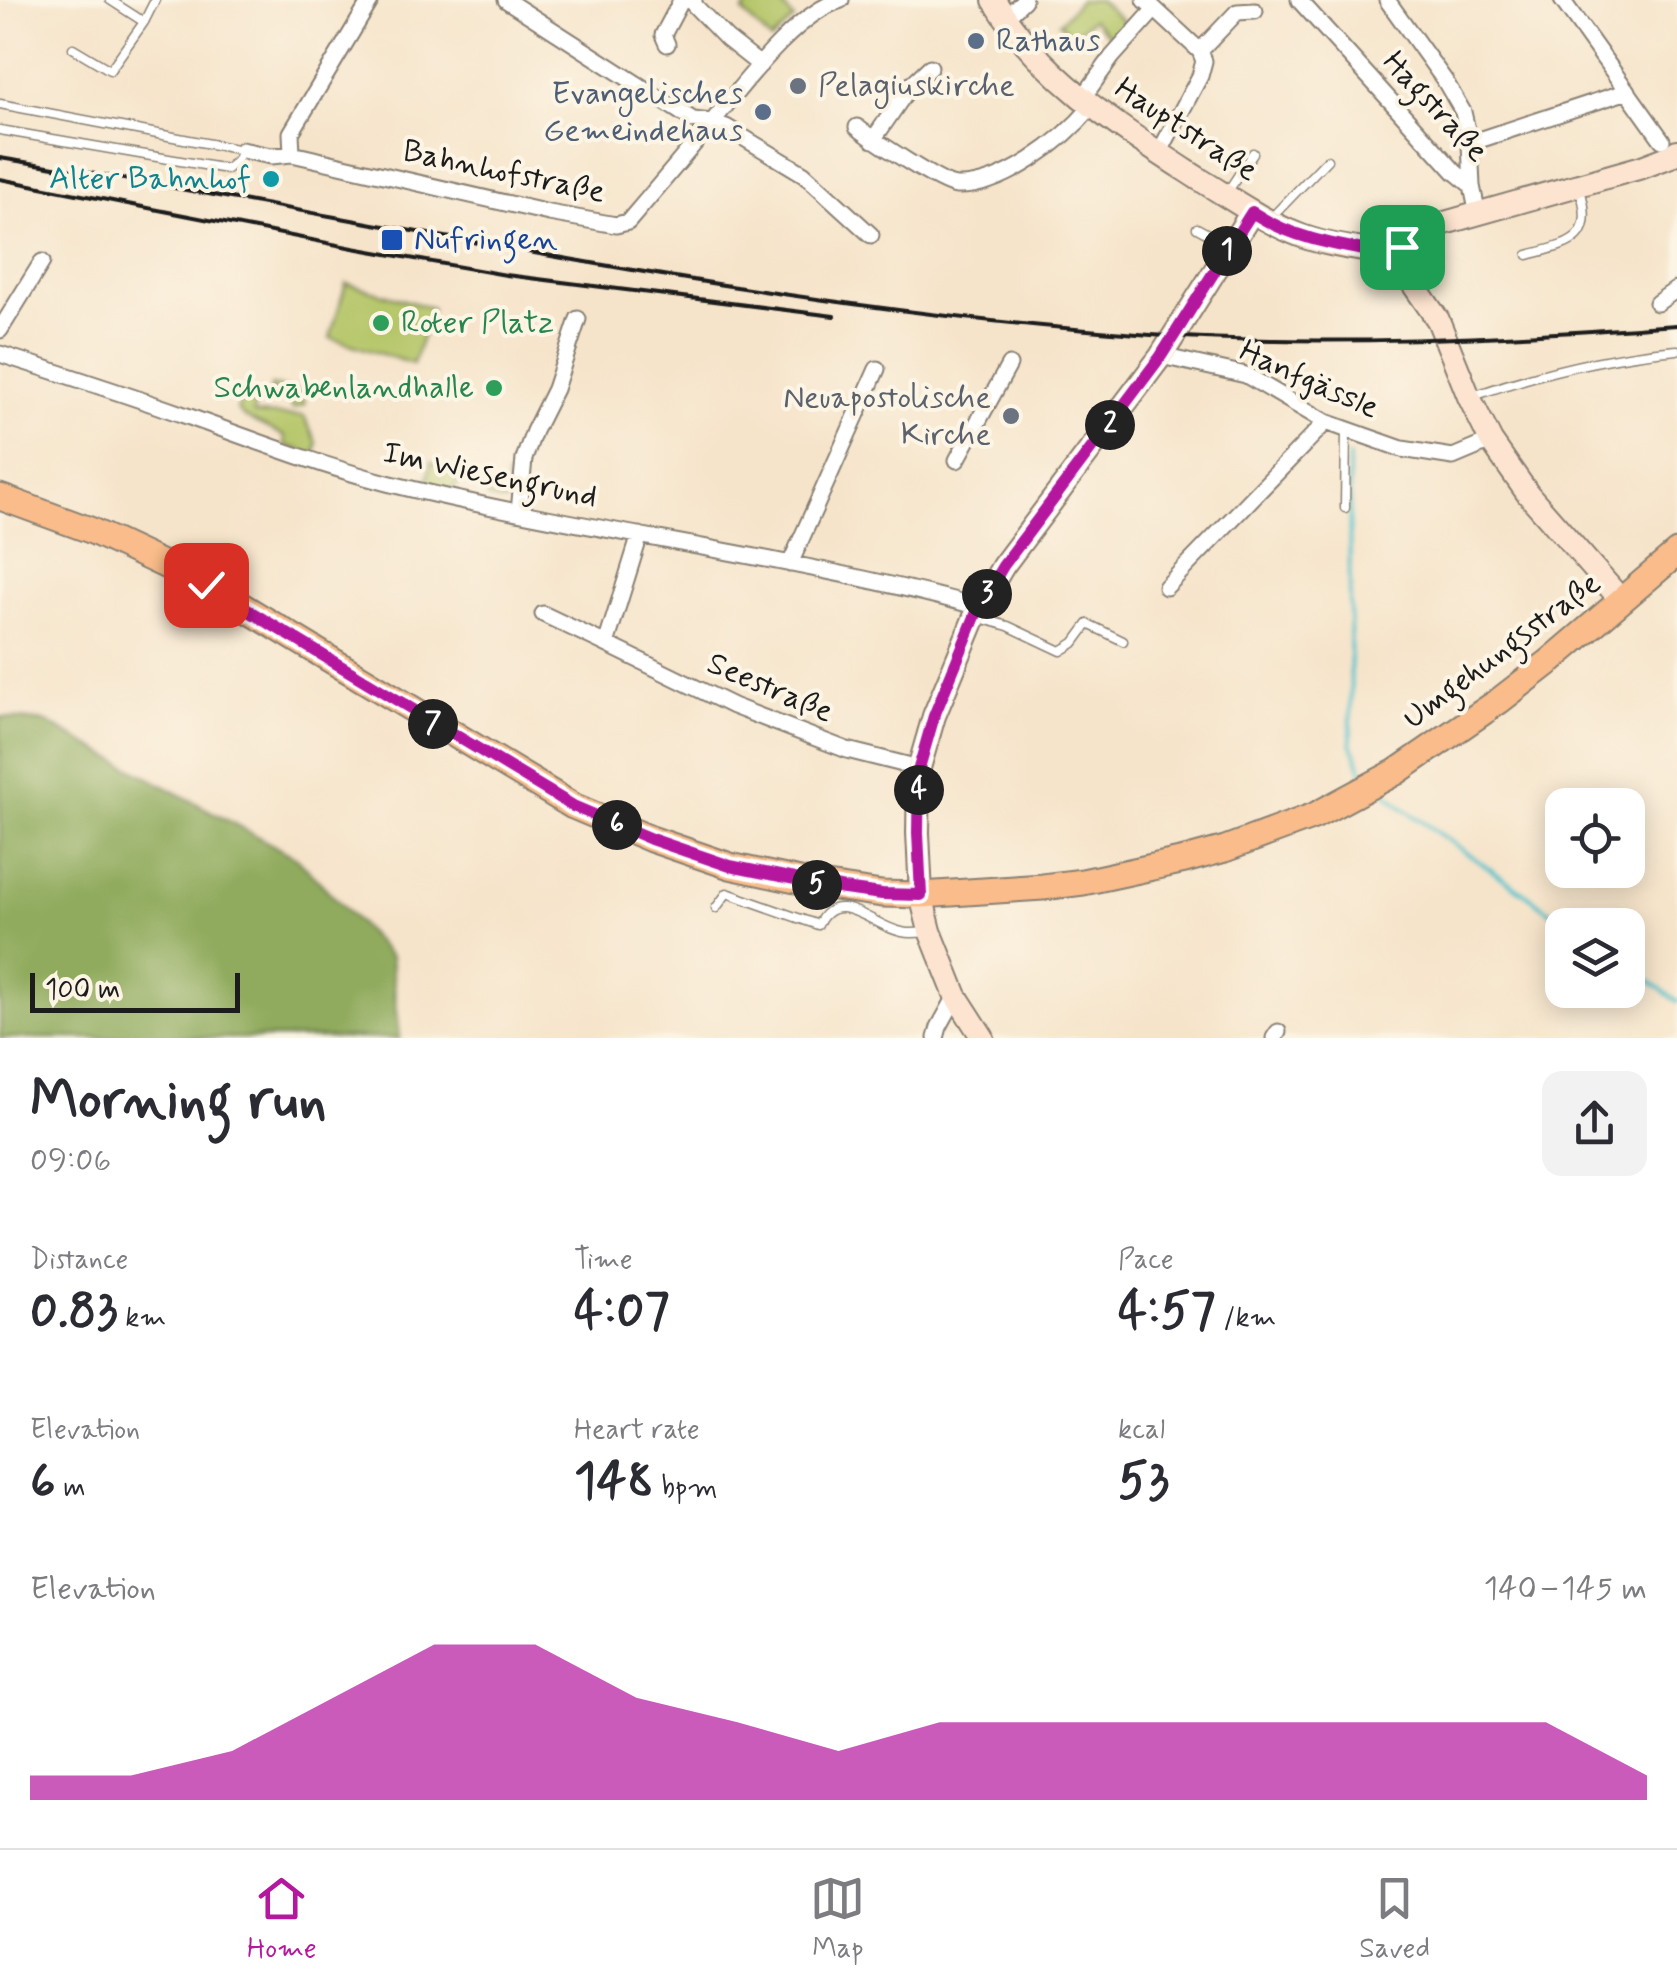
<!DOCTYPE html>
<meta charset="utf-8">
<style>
body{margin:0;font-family:Mynerve,sans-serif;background:#f2f2f3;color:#2b2b33;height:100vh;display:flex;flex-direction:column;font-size:38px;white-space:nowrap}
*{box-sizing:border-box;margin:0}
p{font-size:32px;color:#7c7c81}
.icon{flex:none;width:55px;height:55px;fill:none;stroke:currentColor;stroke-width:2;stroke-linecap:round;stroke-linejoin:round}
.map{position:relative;height:1038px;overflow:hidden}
.side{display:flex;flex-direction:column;background:#fff;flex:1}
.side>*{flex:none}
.controls{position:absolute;left:1545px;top:788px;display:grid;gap:20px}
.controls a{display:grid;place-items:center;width:100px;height:100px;border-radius:20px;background:#fff;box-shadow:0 5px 25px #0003;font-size:50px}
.scale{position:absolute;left:30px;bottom:25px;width:210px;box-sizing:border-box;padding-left:10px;border:5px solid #1c1c1c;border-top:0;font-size:28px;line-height:35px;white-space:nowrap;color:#1c1c1c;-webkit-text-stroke:8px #fcf5e5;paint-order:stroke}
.pin{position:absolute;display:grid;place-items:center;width:85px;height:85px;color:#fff;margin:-42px;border-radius:20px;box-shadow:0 5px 15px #0006}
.km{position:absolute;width:50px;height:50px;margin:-25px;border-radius:50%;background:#222;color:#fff;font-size:28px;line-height:50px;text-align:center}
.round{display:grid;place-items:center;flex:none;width:105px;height:105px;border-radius:20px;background:#f2f2f3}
.overview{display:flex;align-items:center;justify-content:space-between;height:170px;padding:0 30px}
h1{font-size:55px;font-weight:700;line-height:75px}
.metrics{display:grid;grid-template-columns:repeat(3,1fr);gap:15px;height:170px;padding:10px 30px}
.metrics div{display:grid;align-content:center}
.metrics b{font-size:50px;font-weight:700}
.metrics small{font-size:28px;font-weight:400}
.metrics p{font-size:28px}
.chart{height:280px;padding:20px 30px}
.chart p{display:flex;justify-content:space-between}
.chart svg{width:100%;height:180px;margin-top:10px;fill:#b5179e;opacity:.7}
.dock{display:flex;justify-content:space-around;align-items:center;height:140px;border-top:2px solid #e1e1e2;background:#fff;font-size:28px;color:#7c7c81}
.dock a{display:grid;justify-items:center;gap:5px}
.dock .active{color:#b5179e}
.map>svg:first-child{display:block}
.green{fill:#b5c669;stroke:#687142;stroke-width:2.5}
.forest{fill:#90ab5d;stroke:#56643c;stroke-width:2.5}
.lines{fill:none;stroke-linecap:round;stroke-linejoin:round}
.stream{stroke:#56c3cd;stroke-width:4}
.lane-casing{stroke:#898073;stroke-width:11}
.street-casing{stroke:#898073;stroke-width:19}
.secondary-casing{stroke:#898073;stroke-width:26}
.primary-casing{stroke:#898073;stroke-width:29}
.lane{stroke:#fff;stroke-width:8}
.street{stroke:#fff;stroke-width:15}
.secondary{stroke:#fde4d0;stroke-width:22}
.primary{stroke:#f9bc8a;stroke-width:25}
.rail{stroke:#1c1c1c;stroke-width:4}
.route-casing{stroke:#fff;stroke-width:20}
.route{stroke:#b5179e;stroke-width:12}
.service-dot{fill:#5c6f8a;stroke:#fcf5e5;stroke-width:4}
.worship-dot{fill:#6b7280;stroke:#fcf5e5;stroke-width:4}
.culture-dot{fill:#0f9aa8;stroke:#fcf5e5;stroke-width:4}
.transit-dot{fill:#1a4fb4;stroke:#fcf5e5;stroke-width:4}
.leisure-dot{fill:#2e9e5b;stroke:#fcf5e5;stroke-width:4}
.labels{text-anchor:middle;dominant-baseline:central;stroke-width:8;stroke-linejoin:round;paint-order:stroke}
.service-label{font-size:32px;fill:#4e5e75;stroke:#fcf5e5;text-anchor:start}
.worship-label{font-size:32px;fill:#5b616d;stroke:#fcf5e5;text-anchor:start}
.street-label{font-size:32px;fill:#1c1c1c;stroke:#fcf5e5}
.culture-label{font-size:32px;fill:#0d838f;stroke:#fcf5e5;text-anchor:end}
.transit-label{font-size:32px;fill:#164399;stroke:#fcf5e5;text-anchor:start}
.leisure-label{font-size:32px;fill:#27864d;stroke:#fcf5e5;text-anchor:start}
</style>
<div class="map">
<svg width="1677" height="1038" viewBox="0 0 1677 1038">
<rect width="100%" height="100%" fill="#fcf5e5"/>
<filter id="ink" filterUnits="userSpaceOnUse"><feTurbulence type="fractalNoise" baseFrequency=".01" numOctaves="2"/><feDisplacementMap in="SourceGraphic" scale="20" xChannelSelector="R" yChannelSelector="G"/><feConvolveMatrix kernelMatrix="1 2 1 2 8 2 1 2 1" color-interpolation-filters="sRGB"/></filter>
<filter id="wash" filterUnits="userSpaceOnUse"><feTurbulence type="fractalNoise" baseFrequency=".0048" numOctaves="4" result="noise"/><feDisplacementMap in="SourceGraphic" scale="40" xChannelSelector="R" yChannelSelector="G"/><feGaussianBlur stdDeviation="2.25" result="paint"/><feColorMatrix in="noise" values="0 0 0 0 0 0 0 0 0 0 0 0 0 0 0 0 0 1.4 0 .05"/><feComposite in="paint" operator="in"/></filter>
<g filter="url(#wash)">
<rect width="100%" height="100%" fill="#f6e4ca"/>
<!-- green -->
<path class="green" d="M754,0H777L794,19L771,41L743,12Z
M1080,0H1099L1131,28L1116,43L1092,19L1073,36L1059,23Z
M346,283L432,308L413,364L330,338Z
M271,386L300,391L305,404L293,409L288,400L271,397Z
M250,395L254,398V414L304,416L317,443L315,455L285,445V436L244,417L237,410L243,396Z
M431,462L466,477L449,492L426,487Z
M506,476L515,478L513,501L503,502L488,498L487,488L505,489Z"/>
<!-- forest -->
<path class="forest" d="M0,717L46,722L297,858L391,957L400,1038H0Z"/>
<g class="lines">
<!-- stream -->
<path class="stream" d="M1349,457L1351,743L1363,772L1369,777
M1383,790L1401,807L1570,925
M1628,965L1677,1001"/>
</g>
</g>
<g filter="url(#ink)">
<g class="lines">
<defs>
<path id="lane" d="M110,0L144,22
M73,48L110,70L144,22L155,0
M0,104L242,150L238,159L227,169L0,130
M1228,191L1253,153
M1271,218L1327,160
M1197,228L1226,244
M1528,255C1568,244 1597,242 1580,190
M1473,396C1538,373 1608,356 1677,350
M1345,508L1346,430
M980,618L1008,626L1061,651L1074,643L1088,624L1123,641
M716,908L727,893L818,925C837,885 873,927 902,932C909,934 918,933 926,932"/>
<path id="street" d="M506,0L693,120L712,122L726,127L804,174L871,235
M694,0V5L727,39L760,65
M1145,0L1200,51L1204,61L1200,76L1159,153
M1299,0L1455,172L1472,186
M1387,0L1445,81L1463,112L1470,143L1472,186L1478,215
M1562,0L1662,140
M1005,18L1024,0
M667,44L663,35L680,3L685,0
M1200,51L1237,12L1255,11
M1082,99L1112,57L1155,9
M857,127C871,138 941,185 956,186C1002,188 1063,141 1091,107
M873,140L910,86L930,67
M1470,143L1628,91
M242,150L271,156L292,154L549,213L616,225L628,222C657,188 685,155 713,121C743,85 796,13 841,0
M292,154L291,133L371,0
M1657,303L1677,289
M0,330L42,262
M0,354C63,374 125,394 187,416C253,440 319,465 387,483C583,532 785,554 979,607
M1161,356L1246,375L1326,422L1402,449L1453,457L1491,441
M957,460L1009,365
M519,512L524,459L534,431L555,389L578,319
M640,535L606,644L733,706L847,750L919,768
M790,564L877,369
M1166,587L1326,422
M543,614L606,644
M936,1038L939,1027L956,996
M1274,1038L1278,1032"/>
<path id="secondary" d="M994,0C1042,80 1122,129 1199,179C1232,199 1263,221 1299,235C1324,245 1354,248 1381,253
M1401,247L1416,233L1427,228L1642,167L1671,156L1677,151
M1400,265L1438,320L1469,397L1491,441L1528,494L1622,601
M983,1038L956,996L930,931L921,895L918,833L919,768L934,716L979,607L1003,566L1161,356L1252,212"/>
<path id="primary" d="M0,497L90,530L207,585L573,806L651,839L730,866L814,884L882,894L921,895L1043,887L1083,882L1185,860L1225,849L1314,816L1396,772L1499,701L1548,663L1677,553"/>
</defs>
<!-- lane casing -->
<use href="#lane" class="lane-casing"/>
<!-- street casing -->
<use href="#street" class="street-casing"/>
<!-- secondary casing -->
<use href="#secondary" class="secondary-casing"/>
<!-- primary casing -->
<use href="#primary" class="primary-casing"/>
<!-- lane -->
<use href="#lane" class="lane"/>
<!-- street -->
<use href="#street" class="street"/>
<!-- secondary -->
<use href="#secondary" class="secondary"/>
<!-- primary -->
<use href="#primary" class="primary"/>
<!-- rail -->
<path class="rail" d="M0,158C383,220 762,309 1151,335C1326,347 1502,338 1677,325
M0,179L353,248L506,275L834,316"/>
</g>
</g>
<g class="lines" filter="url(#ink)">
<defs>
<path id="route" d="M206,585L573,806L651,839L730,866L844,889L882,894L921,895L918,833L919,768L934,716L979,607L1003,566L1161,356L1252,212C1291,238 1335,245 1381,253L1388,244H1397L1402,247"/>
</defs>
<!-- route casing -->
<use href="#route" class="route-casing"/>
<!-- route -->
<use href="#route" class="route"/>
</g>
<!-- markers -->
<g class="service-dot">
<circle cx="976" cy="41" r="10"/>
<circle cx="763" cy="112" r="10"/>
</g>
<g class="worship-dot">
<circle cx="798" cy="86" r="10"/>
<circle cx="1011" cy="416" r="10"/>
</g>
<circle class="culture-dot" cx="271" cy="179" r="10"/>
<rect class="transit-dot" x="380" y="228" width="24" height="24" rx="5"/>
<g class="leisure-dot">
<circle cx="381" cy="323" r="10"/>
<circle cx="494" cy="388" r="10"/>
</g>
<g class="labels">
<!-- service labels -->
<g class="service-label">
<text x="996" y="41">Rathaus</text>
<text x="743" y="94" text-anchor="end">Evangelisches<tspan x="743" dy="37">Gemeindehaus</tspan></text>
</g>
<!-- worship labels -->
<g class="worship-label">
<text x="818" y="86">Pelagiuskirche</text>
<text x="991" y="398" text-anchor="end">Neuapostolische<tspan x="991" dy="37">Kirche</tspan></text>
</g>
<!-- street labels -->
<g class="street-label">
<text transform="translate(1435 107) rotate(47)">Hagstraße</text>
<text transform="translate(1186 130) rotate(33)">Hauptstraße</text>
<text transform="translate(504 172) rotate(12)">Bahnhofstraße</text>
<text transform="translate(1309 380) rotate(24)">Hanfgässle</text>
<text transform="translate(490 475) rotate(12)">Im Wiesengrund</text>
<text transform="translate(1502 651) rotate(-37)">Umgehungsstraße</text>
<text transform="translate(770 688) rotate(23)">Seestraße</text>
</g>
<!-- culture labels -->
<g class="culture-label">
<text x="251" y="179">Alter Bahnhof</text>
</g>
<!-- transit labels -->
<g class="transit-label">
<text x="414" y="240">Nufringen</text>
</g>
<!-- leisure labels -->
<g class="leisure-label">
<text x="401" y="323">Roter Platz</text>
<text x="474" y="388" text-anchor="end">Schwabenlandhalle</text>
</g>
</g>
</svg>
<div class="controls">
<a><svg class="icon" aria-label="locate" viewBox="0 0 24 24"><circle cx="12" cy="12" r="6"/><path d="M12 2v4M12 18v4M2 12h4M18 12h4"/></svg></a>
<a><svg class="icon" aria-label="layers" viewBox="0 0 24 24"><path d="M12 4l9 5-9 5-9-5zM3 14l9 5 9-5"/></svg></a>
</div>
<div class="scale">100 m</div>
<div class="pin" style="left:1402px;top:247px;background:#1e9e55"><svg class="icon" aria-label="arrive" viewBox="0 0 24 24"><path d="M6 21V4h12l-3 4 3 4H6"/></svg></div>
<div class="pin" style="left:206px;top:585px;background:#d93025"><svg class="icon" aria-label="check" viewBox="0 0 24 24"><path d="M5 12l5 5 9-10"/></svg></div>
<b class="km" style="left:1227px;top:251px">1</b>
<b class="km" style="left:1110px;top:425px">2</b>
<b class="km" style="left:987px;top:594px">3</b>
<b class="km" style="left:919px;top:790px">4</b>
<b class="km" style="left:817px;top:885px">5</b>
<b class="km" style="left:617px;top:825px">6</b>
<b class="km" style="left:433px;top:724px">7</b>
</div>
<section class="side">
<div class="overview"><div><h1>Morning run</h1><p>09:06</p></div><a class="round"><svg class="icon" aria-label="share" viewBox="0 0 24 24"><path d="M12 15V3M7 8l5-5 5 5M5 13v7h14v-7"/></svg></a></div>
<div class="metrics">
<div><p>Distance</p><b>0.83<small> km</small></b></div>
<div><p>Time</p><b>4:07</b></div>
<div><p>Pace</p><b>4:57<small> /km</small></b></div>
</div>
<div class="metrics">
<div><p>Elevation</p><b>6<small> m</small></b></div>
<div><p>Heart rate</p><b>148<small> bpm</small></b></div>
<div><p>kcal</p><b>53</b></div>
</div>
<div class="chart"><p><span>Elevation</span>140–145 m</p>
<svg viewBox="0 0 160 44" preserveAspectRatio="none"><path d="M0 44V38L10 38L20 32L30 19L40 6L50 6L60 19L70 25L80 32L90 25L100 25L110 25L120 25L130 25L140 25L150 25L160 38V44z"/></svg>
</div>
</section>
<nav class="dock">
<a class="active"><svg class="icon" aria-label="home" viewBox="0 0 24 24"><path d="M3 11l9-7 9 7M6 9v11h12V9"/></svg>Home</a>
<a><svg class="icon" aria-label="map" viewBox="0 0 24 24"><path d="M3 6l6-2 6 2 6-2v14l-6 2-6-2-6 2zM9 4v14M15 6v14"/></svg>Map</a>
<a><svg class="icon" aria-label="saved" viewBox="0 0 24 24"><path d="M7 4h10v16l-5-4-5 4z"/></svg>Saved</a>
</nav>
